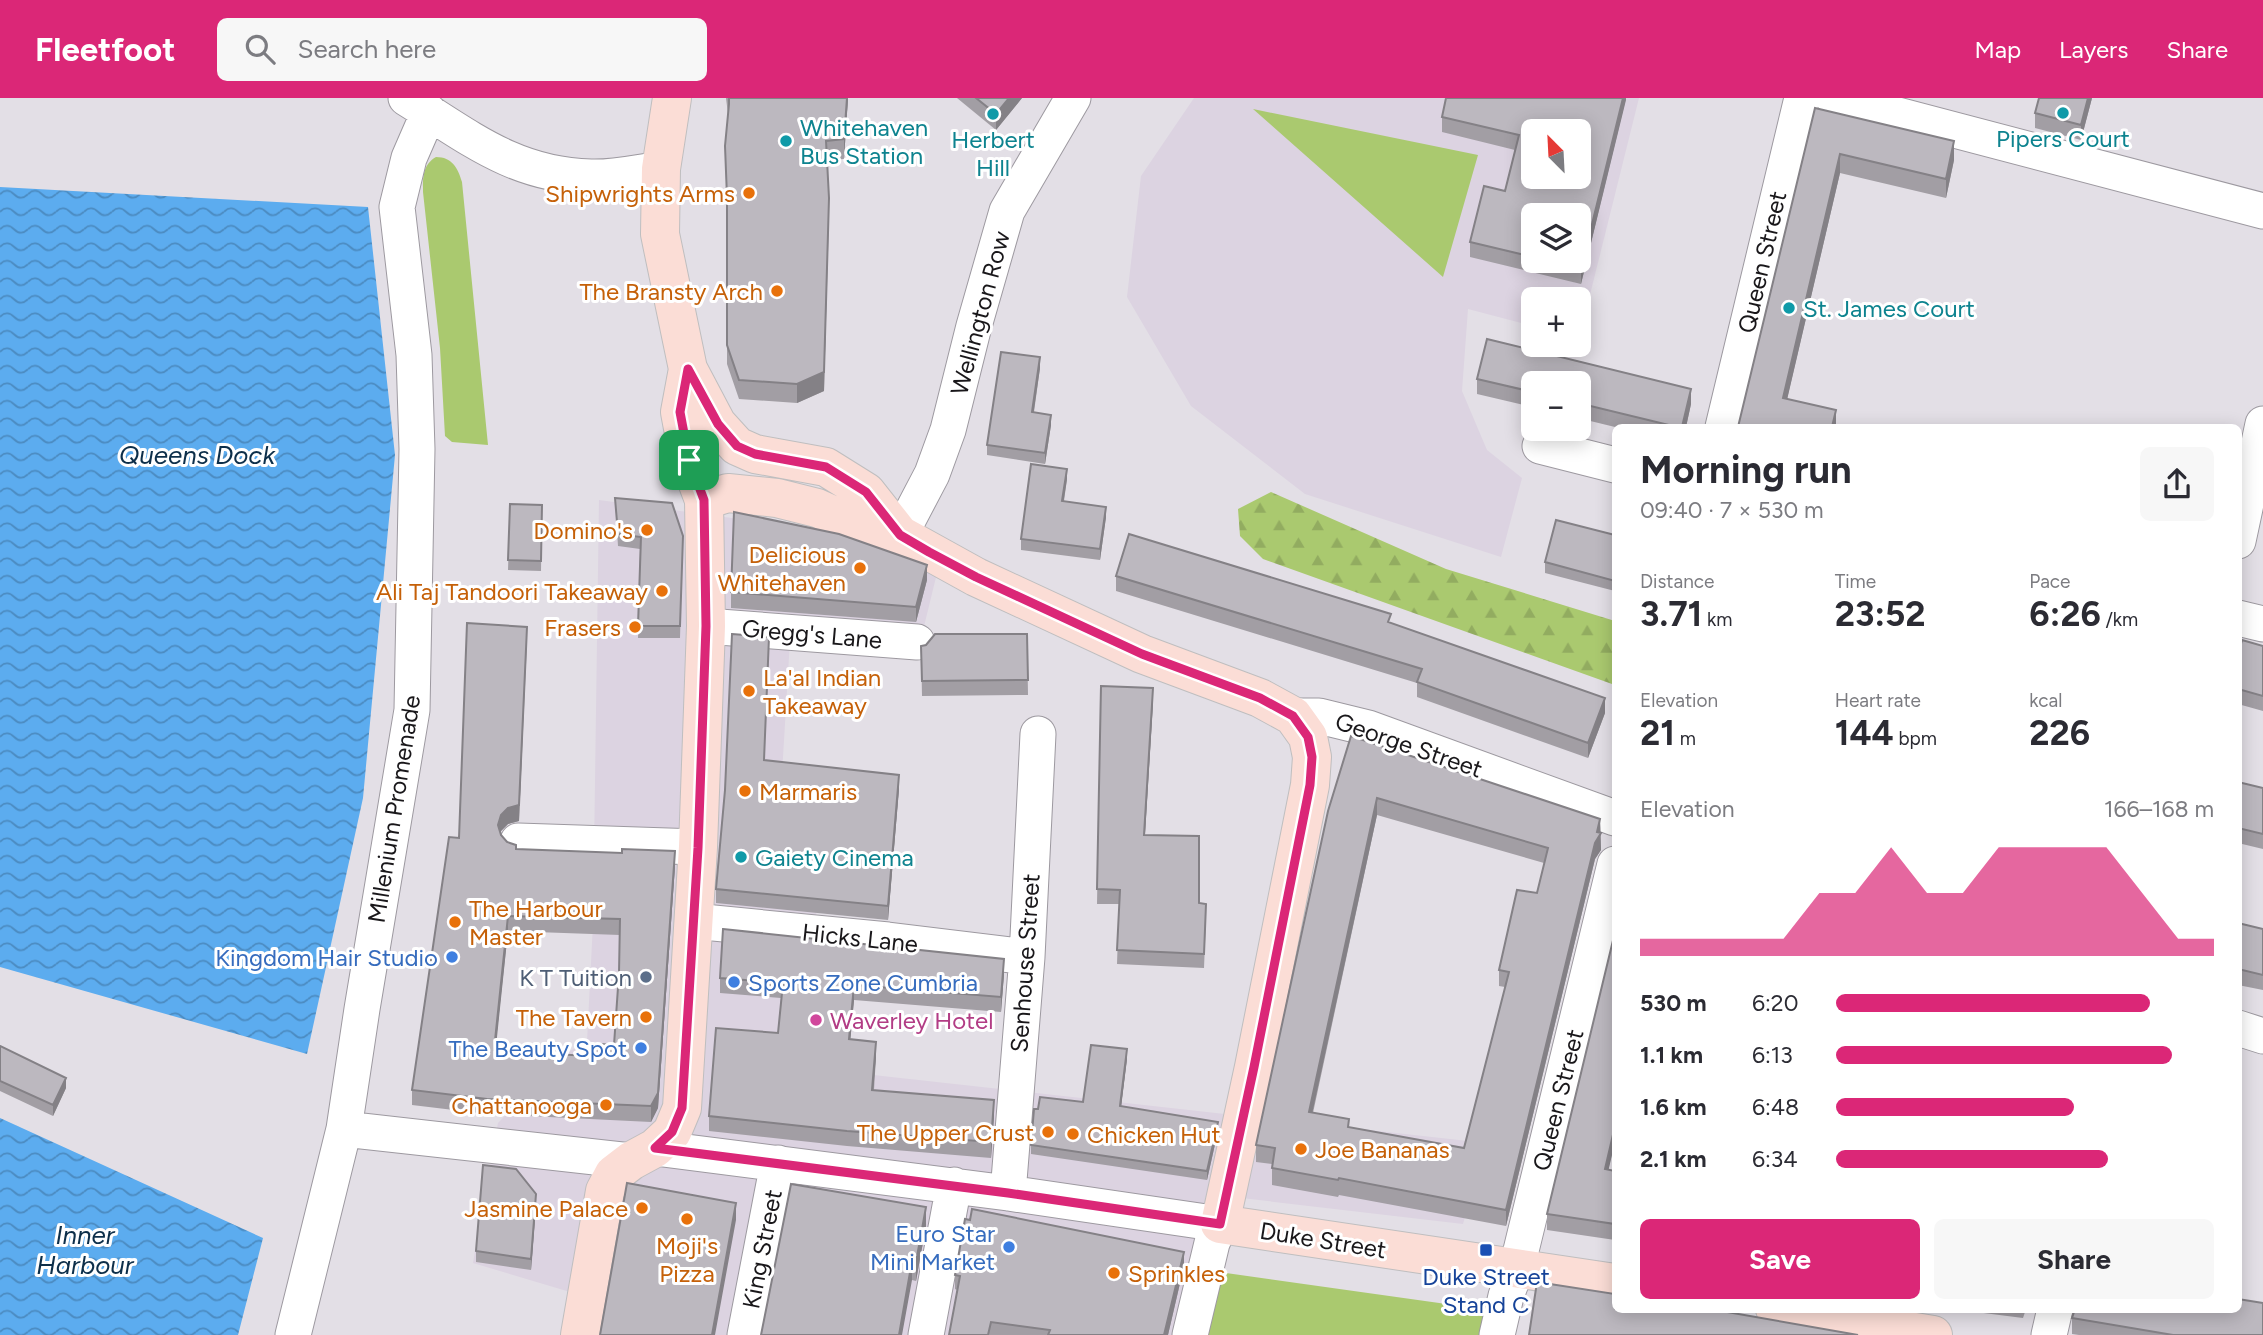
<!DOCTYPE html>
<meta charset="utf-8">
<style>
body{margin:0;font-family:Figtree,sans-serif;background:#f7f7f7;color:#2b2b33;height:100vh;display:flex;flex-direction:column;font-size:26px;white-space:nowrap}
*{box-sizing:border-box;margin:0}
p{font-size:23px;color:#7c7c81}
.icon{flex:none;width:38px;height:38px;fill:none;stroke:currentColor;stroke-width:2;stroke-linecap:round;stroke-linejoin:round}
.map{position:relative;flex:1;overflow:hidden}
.panel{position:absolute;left:1612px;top:326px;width:630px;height:889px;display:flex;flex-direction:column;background:#fff;border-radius:10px;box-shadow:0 4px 18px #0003}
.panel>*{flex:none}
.needle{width:46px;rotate:336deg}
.buttons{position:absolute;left:1521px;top:21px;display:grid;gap:14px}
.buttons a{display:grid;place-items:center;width:70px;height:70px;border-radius:10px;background:#fff;box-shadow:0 4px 18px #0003;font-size:35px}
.pin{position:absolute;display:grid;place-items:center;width:60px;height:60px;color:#fff;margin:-30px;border-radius:14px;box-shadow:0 4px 10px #0006}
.round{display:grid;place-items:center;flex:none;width:74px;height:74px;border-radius:10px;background:#f7f7f7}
.head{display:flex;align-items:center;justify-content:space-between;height:119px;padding:0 28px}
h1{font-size:38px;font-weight:700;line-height:52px}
.stats{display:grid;grid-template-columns:repeat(3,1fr);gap:10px;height:119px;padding:7px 28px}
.stats div{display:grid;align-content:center}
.stats b{font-size:35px;font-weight:700}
.stats small{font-size:19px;font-weight:400}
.stats p{font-size:19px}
.chart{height:196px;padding:14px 28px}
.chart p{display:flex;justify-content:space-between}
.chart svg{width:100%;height:126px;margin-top:7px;fill:#db2777;opacity:.7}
.action{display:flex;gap:14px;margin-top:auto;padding:14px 28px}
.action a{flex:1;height:80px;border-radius:10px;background:#db2777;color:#fff;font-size:28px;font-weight:700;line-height:80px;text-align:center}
.action a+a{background:#f7f7f7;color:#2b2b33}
ul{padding:0 28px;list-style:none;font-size:23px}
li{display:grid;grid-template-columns:112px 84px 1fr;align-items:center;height:52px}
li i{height:18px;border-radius:9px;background:#db2777}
header{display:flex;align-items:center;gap:42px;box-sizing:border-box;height:98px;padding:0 35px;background:#db2777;color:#fff}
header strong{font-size:33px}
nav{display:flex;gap:38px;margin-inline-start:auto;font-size:24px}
.search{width:490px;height:63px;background:#f7f7f7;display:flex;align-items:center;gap:18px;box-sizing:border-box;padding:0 24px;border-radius:10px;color:#7c7c81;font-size:26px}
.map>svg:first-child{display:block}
.built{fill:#dcd3e1;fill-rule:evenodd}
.green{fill:#aac96f}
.forest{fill:url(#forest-firs)}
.water{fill:url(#water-waves)}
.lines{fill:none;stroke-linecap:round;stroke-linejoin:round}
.street-casing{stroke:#9d99a0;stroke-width:37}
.primary-casing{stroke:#bfbebf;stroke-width:40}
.street{stroke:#fff;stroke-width:35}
.primary{stroke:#fbddd6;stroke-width:38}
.wall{fill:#a29ea4;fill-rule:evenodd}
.shaded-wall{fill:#848186}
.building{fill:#bcb8bf;stroke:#848186;stroke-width:2;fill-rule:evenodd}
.route-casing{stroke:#fff;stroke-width:14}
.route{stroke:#db2777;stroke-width:9}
.culture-dot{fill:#0f9aa8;stroke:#fff;stroke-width:2.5}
.food-dot{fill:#e8710a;stroke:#fff;stroke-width:2.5}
.shop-dot{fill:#3f7fe0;stroke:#fff;stroke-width:2.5}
.service-dot{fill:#5c6f8a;stroke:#fff;stroke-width:2.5}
.hotel-dot{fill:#d1479c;stroke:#fff;stroke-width:2.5}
.transit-dot{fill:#1a4fb4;stroke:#fff;stroke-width:2.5}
.labels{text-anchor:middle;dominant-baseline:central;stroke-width:6;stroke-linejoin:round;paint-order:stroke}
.culture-label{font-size:24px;fill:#0d838f;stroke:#fff;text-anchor:start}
.food-label{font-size:24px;fill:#c56008;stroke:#fff;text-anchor:end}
.street-label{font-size:24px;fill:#19171a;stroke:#fff}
.shop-label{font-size:24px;fill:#366cbe;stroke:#fff;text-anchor:end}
.service-label{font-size:24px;fill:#4e5e75;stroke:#fff;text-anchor:end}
.hotel-label{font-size:24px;fill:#b23c85;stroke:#fff;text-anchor:start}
.transit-label{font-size:24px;fill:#164399;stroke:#fff}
.water-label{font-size:26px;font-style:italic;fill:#0d2f4a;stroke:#fff}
</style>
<header>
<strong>Fleetfoot</strong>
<div class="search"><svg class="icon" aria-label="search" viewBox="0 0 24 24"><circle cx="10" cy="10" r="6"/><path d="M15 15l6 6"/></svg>Search here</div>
<nav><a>Map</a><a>Layers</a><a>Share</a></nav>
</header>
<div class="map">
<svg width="2263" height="1237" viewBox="0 0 2263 1237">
<defs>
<pattern id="forest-firs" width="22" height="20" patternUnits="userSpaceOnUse" patternTransform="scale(1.75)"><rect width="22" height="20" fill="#aac96f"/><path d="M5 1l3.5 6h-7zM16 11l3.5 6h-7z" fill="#92ac60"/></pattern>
<pattern id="water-waves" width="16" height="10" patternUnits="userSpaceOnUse" patternTransform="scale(1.75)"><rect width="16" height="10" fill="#5cacef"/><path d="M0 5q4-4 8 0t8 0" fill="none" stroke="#4b8bc1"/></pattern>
</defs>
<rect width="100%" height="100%" fill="#e3dfe6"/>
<!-- built -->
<path class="built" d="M1194,0H1639L1579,241L1578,201H1533V228L1468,211L1462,293L1487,352L1522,380L1501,459L1305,396L1191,308L1127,199L1141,78ZM1533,33H1578V79H1533ZM1533,117H1578V163H1533Z
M599,402L739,421L938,471L919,549L790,542L781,693L821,695L810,970L1486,1045L1463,1126L1207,1096L1173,1237H662L664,1222L473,1165L498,1025L566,955L587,944L593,825Z"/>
<!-- green -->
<path class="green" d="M1253,11L1478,57L1443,179Z
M436,59C452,59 458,70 462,84L488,347L452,344L445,338L440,250L423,94C423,81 422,67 436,59Z
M1219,1174L1489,1212L1483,1237H1204Z"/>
<!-- forest -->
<path class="forest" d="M1271,394L1446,471L1615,523V581L1612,586L1263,461L1240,438L1238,411Z"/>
<!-- water -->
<path class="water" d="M0,89L368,109L395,357L363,700L307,956L0,869Z
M0,1020L263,1140L238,1237H0Z"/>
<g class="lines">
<defs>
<path id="street" d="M406,0C469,39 514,77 591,79C614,80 638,74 661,71
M1833,0L2263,113
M1723,329L1802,0
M1540,348L1615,367
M900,437L932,376L948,332L974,228L1007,113L1073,0
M2238,443L2263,326
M2238,520L2263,526
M706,528L917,544
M1293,618H1319L1368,630L1615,720
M518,743L698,749
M693,823L888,842L1027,859
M2238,930L2263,938
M344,1031L631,1063
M655,1050L1008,1095L1220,1126L1212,1145L1190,1237
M1008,1095L1027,859L1038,636
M293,1237L344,1031L362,911L412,612L417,351L414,257L397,109L409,60L429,14
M745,1237L778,1065
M926,1237L954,1087
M1497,1237L1506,1198L1517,1169L1615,766
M2049,1237L2055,1211"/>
<path id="primary" d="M672,0L661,71L660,136L688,271L717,326L737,348L755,356L826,369L866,394L900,437
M704,402L728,395L777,400L817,410L846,423L900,437L976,479L1142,556L1260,600L1293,618L1308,639L1312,659L1310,687L1254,969L1220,1126L1615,1185
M1775,1211L1933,1237
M580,1237L605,1093L614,1076L631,1063L655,1050L672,1034L682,1010L698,749L706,528L704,402L689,362L680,314L688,271"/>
</defs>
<!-- street casing -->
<use href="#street" class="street-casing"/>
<!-- primary casing -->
<use href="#primary" class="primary-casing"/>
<!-- street -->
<use href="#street" class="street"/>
<!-- primary -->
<use href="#primary" class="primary"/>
</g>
<!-- wall -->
<path class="wall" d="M726,0H848L844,61L827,62L829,119L824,293L797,305L739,301L727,266V117L725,48L728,16Z
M957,0H1022L996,32Z
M1626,0L1581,186L1470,159V144L1505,93L1515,52L1442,34V19ZM1533,117L1578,163H1533Z
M2092,0L2081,42L2035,30V15Z
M1815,10L1954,62L1946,100L1840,75L1787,301L1738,329Z
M1487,241L1691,291V306L1686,329H1615L1578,320V285H1533V309L1477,296V281Z
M1040,270L1034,314L1051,327L1045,366L987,357V347Z
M1067,381L1064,403L1106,419L1100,462L1021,452V441Z
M615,400L683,438L680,540H638L640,451L618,448Z
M510,406L542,407L541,473L508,472Z
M1615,437V493L1545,475V464Z
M1116,478L1391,525L1605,615L1588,660L1417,599V585L1116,493Z
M927,482L916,524L731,510V494Z
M1027,536L1028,597L922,598L921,548Z
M527,544L519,723L508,726L501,733V737L516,751L675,768L658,1010L651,1024L487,1016L412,1007V992L459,740ZM508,833L620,837L619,875L614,947L587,958L495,952Z
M2263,548V613L2238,606V557Z
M769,553L764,662L899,691L888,822L716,805V791Z
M1101,588L1153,604L1145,737L1199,805L1206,820L1204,870L1117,866L1119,806H1097Z
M1351,638L1600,721L1601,752L1595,761L1506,1128L1339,1097L1338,1099L1272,1087V1066L1256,1064V1047ZM1377,717L1544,765L1537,795L1499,872V888L1505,889L1464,1050L1349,1029L1313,1015Z
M2238,684L2263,690V751L2238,745Z
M2238,825L2263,831V892L2238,887Z
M1615,834V1044L1608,1072L1615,1073V1142L1547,1132V1116Z
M1004,876L1001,914L854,902L850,942L876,959L874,992L994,1017L991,1060L847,1048L709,1033V1018L778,935L781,900L720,895V880Z
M0,948L66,990L53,1018L0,993Z
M1127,961L1121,1008L1218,1033L1207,1082L1031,1056V1047L1038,1011L1083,1004Z
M536,1107L531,1172L476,1164V1153Z
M926,1128L916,1183L912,1182L761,1237Z
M1184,1168L1168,1237H949L957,1192L955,1191V1177Z
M1952,1211H2026L2023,1220Z
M2072,1220L2263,1237H2079L2072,1236Z"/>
<!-- shaded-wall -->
<path class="shaded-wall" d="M847,0H848L844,61V41Z
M1009,0H1022L996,32V16Z
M1623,0H1626V2L1581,186V171Z
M2088,0H2092L2081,42V27Z
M1954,43V62L1946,100V81Z
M1840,56V75L1783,319V300Z
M829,100L824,293L797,305V286Z
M1040,259V270L1032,325V314Z
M1691,291V306L1686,329H1682Z
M1836,312V329H1832Z
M1051,317V327L1045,366V355Z
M1067,371V381L1062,413V403Z
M1106,409V419L1100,462V451Z
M927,467V482L916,524V509Z
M527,529L519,723L508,726L501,733L498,743V727Z
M1153,590V604L1144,751V737Z
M1605,600V615L1588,660V645Z
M899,677V691L888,822V808Z
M1377,700V717L1309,1030V1014Z
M1600,721L1601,752L1595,761L1506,1128V1112Z
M675,753V768L658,1010L651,1024V1008Z
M508,818V833L494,968V952Z
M1004,861V876L1001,914V899Z
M854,887V902L849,957V941Z
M876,944V959L872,1007V992Z
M1127,951V961L1120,1018V1008Z
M66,980V990L53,1018V1007Z
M994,1002V1017L991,1060V1044Z
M1218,1024V1033L1207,1082V1073Z
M1615,1028V1044L1605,1087V1071Z
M536,1096V1107L531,1172V1161Z
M736,1105V1122L715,1237H712Z
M926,1109V1128L916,1183V1164Z
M1184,1154V1168L1168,1237H1164Z
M912,1163V1182L902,1237H899Z"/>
<!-- building -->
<path class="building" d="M729,0H847L844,41L826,43L829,100L824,274L797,286L739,282L727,247V99L725,48L729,6Z
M976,0H1009L996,16Z
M1446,0H1623L1581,171L1548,163H1578V117H1533V159L1470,144L1484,88L1505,93L1519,37L1442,19ZM1533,33H1578V79H1533Z
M2039,0H2088L2081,27L2035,15Z
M1815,10L1954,43L1946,81L1840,56L1783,300L1836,312L1832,329H1738Z
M1487,241L1691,291L1682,329H1677L1578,305V285H1533V294L1477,281Z
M1001,254L1040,259L1032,314L1051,317L1045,355L987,347Z
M1031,366L1067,371L1062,403L1106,409L1100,451L1021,441Z
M615,400L672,405L683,438L680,528H638L641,439L618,436Z
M510,406L542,407L541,463L508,462Z
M734,414L839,436L927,467L916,509L731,494Z
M1556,422L1615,437V483L1545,464Z
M1129,436L1391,516L1388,524L1605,600L1588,645L1417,584L1422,571L1116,478Z
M467,525L527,529L519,707L508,710L501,717L498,727L501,737L507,744L516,747V751L622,755V751L675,753L658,995L651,1008L487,1001L412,992L449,739L459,740ZM508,818L620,821L619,875L614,947L589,945L587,958L494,952Z
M732,536L769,539L764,662L899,677L888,808L716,791L725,692Z
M935,536H1027L1028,582L922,583L921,548L926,547Z
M2242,542L2263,548V598L2238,591V557Z
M1101,588L1153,590L1144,737L1199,738V805L1206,806L1204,856L1117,852L1120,792L1097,791Z
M1351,638L1600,721L1597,734L1601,735L1595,745L1506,1112L1339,1080L1338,1082L1272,1070L1275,1050L1256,1047L1328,713ZM1377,700L1548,750L1537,795L1517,792L1499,872L1509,874L1464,1050L1348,1029L1349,1021L1309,1014Z
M2238,684L2263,690V736L2238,730Z
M2238,825L2263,831V877L2238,871Z
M723,831L1004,861L1001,899L854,887L849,941L876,944L872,992L994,1002L991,1044L847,1033L709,1018L716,930L778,935L783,885L720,880Z
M1615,834V1028L1605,1071L1615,1073V1126L1547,1116Z
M1091,947L1127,951L1120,1008L1218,1024L1207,1073L1031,1047L1034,1011H1038L1040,999L1083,1004Z
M0,948L66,980L53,1007L0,983Z
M483,1067L516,1071L536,1096L531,1161L476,1153Z
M627,1085L736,1105L712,1237H600Z
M791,1086L926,1109L916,1164L912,1163L899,1237H761Z
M972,1111L1184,1154L1164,1237H1048L1050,1232L991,1224L988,1237H949L960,1178L955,1177L965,1121L970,1122Z
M1537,1184L1615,1196V1211H1710L1858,1237H1529Z
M2238,1201L2263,1205V1237H2173L2072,1220L2075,1211H2238Z"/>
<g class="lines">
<defs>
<path id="route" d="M688,271L718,326L737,348L755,356L826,369L866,394L900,437L929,454L976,479L1142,556L1260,600L1293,618L1308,639L1312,659L1310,687L1254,969L1220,1126L1008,1095L655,1050L672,1034L682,1010L698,750L706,528L704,402L689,362L680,314Z"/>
</defs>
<!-- route casing -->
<use href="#route" class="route-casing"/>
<!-- route -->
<use href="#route" class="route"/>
</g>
<!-- markers -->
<g class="culture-dot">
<circle cx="2063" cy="15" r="7"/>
<circle cx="993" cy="16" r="7"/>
<circle cx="786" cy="43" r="7"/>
<circle cx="1789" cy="210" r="7"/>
<circle cx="741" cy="759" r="7"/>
</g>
<g class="food-dot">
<circle cx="749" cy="95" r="7"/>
<circle cx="777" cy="193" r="7"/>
<circle cx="647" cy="432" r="7"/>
<circle cx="860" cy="470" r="7"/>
<circle cx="662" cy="493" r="7"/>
<circle cx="635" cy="529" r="7"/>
<circle cx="749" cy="593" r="7"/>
<circle cx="745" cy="693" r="7"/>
<circle cx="455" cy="824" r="7"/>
<circle cx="646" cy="919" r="7"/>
<circle cx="606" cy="1007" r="7"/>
<circle cx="1048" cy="1034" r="7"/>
<circle cx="1073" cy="1036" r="7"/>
<circle cx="1301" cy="1051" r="7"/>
<circle cx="642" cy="1110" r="7"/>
<circle cx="687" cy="1121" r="7"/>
<circle cx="1114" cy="1175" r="7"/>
</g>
<g class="shop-dot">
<circle cx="452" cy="859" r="7"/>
<circle cx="734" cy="884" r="7"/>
<circle cx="641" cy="950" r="7"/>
<circle cx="1009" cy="1149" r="7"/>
</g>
<circle class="service-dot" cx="646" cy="879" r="7"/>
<circle class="hotel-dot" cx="816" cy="922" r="7"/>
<rect class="transit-dot" x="1479" y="1145" width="14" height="14" rx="3.5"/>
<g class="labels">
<!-- culture labels -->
<g class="culture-label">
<text x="800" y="29">Whitehaven<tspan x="800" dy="28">Bus Station</tspan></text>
<text x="2063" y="40" text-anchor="middle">Pipers Court</text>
<text x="993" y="41" text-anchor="middle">Herbert<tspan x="993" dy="28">Hill</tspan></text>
<text x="1803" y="210">St. James Court</text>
<text x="755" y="759">Gaiety Cinema</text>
</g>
<!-- food labels -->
<g class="food-label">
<text x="735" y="95">Shipwrights Arms</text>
<text x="763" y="193">The Bransty Arch</text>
<text x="633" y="432">Domino's</text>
<text x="846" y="456">Delicious<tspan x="846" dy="28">Whitehaven</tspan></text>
<text x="648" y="493">Ali Taj Tandoori Takeaway</text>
<text x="621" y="529">Frasers</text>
<text x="763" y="579" text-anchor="start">La'al Indian<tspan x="763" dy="28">Takeaway</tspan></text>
<text x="759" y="693" text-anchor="start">Marmaris</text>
<text x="469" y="810" text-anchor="start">The Harbour<tspan x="469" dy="28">Master</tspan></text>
<text x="632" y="919">The Tavern</text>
<text x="592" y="1007">Chattanooga</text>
<text x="1034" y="1034">The Upper Crust</text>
<text x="1087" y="1036" text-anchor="start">Chicken Hut</text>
<text x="1315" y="1051" text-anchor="start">Joe Bananas</text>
<text x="628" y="1110">Jasmine Palace</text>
<text x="687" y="1147" text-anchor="middle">Moji's<tspan x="687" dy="28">Pizza</tspan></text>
<text x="1128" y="1175" text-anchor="start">Sprinkles</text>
</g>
<!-- street labels -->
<g class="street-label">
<text transform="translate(1762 164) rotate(-77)">Queen Street</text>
<text transform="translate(980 215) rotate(-75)">Wellington Row</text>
<text transform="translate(812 536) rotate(5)">Gregg's Lane</text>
<text transform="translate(1409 647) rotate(19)">George Street</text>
<text transform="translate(394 711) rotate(-81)">Millenium Promenade</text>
<text transform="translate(860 840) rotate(6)">Hicks Lane</text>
<text transform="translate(1025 865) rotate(-86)">Senhouse Street</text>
<text transform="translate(1558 1002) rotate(-76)">Queen Street</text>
<text transform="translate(1323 1142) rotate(9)">Duke Street</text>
<text transform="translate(762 1151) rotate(-79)">King Street</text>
</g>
<!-- shop labels -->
<g class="shop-label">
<text x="438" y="859">Kingdom Hair Studio</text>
<text x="748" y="884" text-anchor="start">Sports Zone Cumbria</text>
<text x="627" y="950">The Beauty Spot</text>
<text x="995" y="1135">Euro Star<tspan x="995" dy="28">Mini Market</tspan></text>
</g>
<!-- service labels -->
<g class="service-label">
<text x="632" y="879">K T Tuition</text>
</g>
<!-- hotel labels -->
<g class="hotel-label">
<text x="830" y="922">Waverley Hotel</text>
</g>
<!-- transit labels -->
<g class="transit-label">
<text x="1486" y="1178">Duke Street<tspan x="1486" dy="28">Stand C</tspan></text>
</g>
<!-- water labels -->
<g class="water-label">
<text x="197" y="357">Queens Dock</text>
<text x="85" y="1137">Inner<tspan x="85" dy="30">Harbour</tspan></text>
</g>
</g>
</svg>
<div class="buttons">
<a><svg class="needle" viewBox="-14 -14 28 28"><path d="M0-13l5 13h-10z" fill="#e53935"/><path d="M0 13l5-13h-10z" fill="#7c7c81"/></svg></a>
<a><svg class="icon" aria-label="layers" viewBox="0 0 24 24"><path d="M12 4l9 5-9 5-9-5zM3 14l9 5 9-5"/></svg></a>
<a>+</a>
<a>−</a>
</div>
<div class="pin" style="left:689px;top:362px;background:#1e9e55"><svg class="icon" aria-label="arrive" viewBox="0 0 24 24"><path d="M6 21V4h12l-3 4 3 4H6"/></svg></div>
<section class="panel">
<div class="head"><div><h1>Morning run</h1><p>09:40 · 7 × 530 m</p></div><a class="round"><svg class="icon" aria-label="share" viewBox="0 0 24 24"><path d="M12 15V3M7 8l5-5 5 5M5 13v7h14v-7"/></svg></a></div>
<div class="stats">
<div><p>Distance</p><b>3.71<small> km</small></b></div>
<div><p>Time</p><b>23:52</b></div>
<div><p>Pace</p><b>6:26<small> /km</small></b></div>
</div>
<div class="stats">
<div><p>Elevation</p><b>21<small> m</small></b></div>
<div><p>Heart rate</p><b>144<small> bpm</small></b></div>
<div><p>kcal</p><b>226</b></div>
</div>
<div class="chart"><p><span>Elevation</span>166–168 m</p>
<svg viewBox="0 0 160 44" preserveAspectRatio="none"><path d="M0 44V38L10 38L20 38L30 38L40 38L50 22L60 22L70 6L80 22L90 22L100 6L110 6L120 6L130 6L140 22L150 38L160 38V44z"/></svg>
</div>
<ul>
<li><b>530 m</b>6:20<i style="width:83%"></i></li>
<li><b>1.1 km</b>6:13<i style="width:89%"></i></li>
<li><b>1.6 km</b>6:48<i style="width:63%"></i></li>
<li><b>2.1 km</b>6:34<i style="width:72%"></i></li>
</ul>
<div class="action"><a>Save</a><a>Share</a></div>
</section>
</div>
